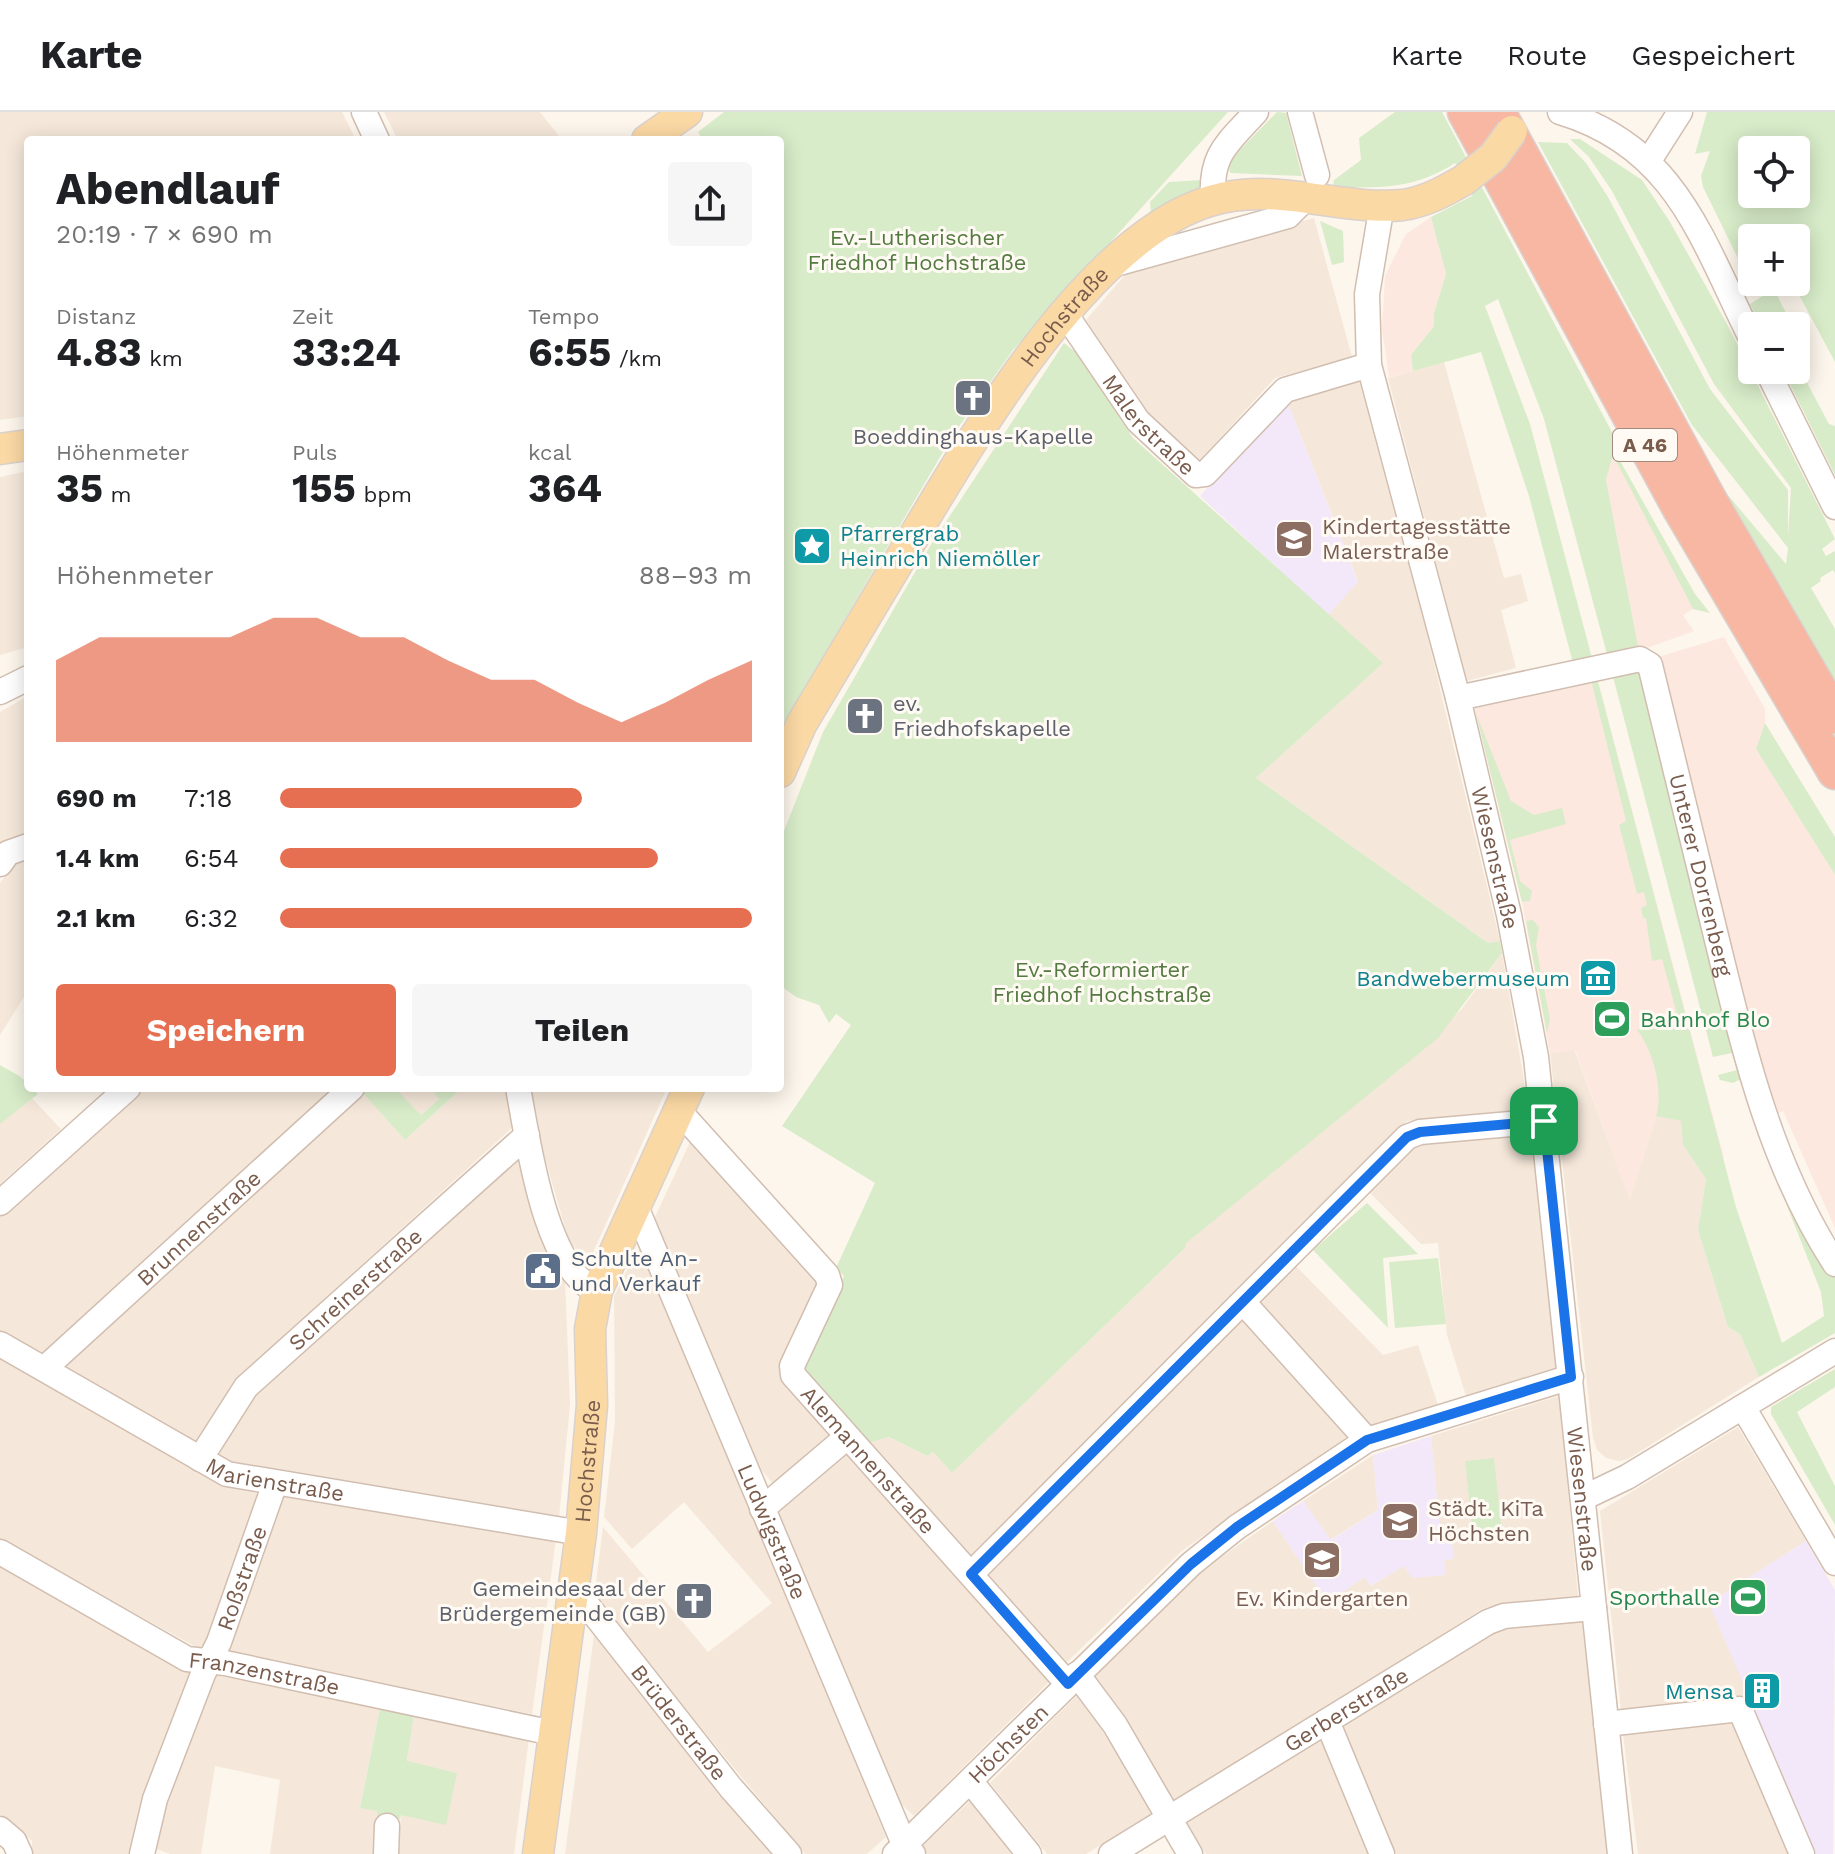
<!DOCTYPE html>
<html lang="de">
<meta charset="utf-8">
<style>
body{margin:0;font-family:"Work Sans",sans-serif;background:#f6f6f6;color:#202124;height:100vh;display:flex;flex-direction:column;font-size:30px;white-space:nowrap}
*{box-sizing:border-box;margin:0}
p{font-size:26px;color:#757577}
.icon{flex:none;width:44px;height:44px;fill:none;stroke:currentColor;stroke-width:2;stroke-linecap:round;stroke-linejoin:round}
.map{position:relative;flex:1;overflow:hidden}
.side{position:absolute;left:24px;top:24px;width:760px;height:956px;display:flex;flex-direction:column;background:#fff;border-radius:8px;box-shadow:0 4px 20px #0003}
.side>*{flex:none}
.tools{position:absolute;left:1738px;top:24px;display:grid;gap:16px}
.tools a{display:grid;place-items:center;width:72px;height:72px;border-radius:8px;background:#fff;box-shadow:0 4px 20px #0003;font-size:40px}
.pin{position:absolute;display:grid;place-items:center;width:68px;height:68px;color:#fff;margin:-34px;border-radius:16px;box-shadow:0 4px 12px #0006}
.round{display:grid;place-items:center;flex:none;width:84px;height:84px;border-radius:8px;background:#f6f6f6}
.overview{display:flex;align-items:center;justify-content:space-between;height:136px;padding:0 32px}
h1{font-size:44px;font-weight:700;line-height:60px}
.figures{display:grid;grid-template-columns:repeat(3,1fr);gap:12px;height:136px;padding:8px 32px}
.figures div{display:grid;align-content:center}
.figures b{font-size:40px;font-weight:700}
.figures small{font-size:22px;font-weight:400}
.figures p{font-size:22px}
.chart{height:224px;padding:16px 32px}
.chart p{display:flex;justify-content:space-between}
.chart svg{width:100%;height:144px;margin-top:8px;fill:#e76f51;opacity:.7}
.button{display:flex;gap:16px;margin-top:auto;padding:16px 32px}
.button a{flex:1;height:92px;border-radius:8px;background:#e76f51;color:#fff;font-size:32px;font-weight:700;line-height:92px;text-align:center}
.button a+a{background:#f6f6f6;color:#202124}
ul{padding:0 32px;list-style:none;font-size:26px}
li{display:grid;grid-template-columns:128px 96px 1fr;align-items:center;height:60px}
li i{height:20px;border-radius:10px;background:#e76f51}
header{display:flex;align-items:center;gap:48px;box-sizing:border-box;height:112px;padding:0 40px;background:#fff;border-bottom:2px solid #e0e0e0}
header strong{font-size:38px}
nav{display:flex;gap:44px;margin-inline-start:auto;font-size:28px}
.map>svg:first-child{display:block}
.residential{fill:#f5e8da}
.commercial{fill:#fde8e0}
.education{fill:#f3e8fa}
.green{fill:#d8ecc9;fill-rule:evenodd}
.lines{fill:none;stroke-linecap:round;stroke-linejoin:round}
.minor-casing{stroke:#d1beb0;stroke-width:27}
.major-casing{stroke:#dad1cd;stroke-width:33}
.highway-casing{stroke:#dad1cd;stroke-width:37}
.minor{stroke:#fff;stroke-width:24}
.major{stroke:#fbd9a5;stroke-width:30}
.highway{stroke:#f7b7a3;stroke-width:34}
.major-bridge-casing{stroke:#dad1cd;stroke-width:33;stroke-linecap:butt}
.major-bridge{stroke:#fbd9a5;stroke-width:30}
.route-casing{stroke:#fff;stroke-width:16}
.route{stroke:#1a73e8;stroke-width:10}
.labels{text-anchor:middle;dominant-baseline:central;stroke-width:6;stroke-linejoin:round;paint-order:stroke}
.shield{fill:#fffaf3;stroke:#a28b7f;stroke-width:2}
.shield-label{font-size:20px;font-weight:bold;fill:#7a5c4d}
.park-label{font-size:22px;fill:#537a41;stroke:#fffaf3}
.street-label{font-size:22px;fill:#7a5c4d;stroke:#fffaf3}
.worship-label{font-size:22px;fill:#5b616d;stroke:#fffaf3}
.education-label{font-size:22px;fill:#785e54;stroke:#fffaf3;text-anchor:start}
.culture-label{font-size:22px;fill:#0d838f;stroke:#fffaf3;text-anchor:end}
.leisure-label{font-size:22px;fill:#27864d;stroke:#fffaf3;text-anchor:start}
.service-label{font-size:22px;fill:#4e5e75;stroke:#fffaf3;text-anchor:start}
</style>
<header>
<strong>Karte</strong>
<nav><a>Karte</a><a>Route</a><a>Gespeichert</a></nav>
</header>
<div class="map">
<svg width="1835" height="1742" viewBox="0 0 1835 1742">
<rect width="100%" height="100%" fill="#fdf6ec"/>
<!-- residential -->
<path class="residential" d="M0,0H342L356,28H28V304L0,308Z
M384,0H540L562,28H398Z
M1314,106L1352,245L1275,266L1200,348L1146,299L1086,208L1130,157Z
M1444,250L1504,466L1521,462L1528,489L1501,498L1516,556L1467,569L1388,266Z
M1359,269L1426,518L1500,829L1488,831L1256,666L1382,551L1328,503L1358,469L1287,289Z
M28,359V535L0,543V365Z
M28,584V721L0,731V600Z
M28,746V888L24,885L0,923V771L16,750Z
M1502,841L1529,997L1407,1009L970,1446L869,1331L889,1325L927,1344L933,1340L952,1361L1186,1135L1184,1132L1461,898Z
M1574,937L1630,1087L1656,1004L1681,1009L1683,1033L1706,1067L1698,1118L1728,1215L1740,1222L1759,1265L1628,1347L1619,1349L1606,1346L1597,1338L1593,1326L1550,941Z
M141,976H334L42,1244L0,1219V1104Z
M395,976H440L434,981L439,987L421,1003Z
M462,976H505L513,1015L235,1268L195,1333L60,1254L361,979L405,1028Z
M531,976H667L591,1145L584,1146L569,1129L543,1039Z
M30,984L61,1017L0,1072V1010Z
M1532,1022L1557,1255L1466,1284L1447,1223L1438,1131L1421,1132L1369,1080L1416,1033Z
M690,1030L820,1173L779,1261L830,1323L773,1372L758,1354L654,1107Z
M518,1042L548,1142L565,1166L570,1293L559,1406L222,1349L219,1340L252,1284Z
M637,1138L644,1139L886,1725L867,1742H805L594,1486L603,1415L708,1540L772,1491L684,1390L632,1437L604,1405L615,1309L614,1184Z
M1295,1153L1383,1243L1418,1233L1438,1293L1371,1314L1258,1190Z
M1242,1207L1348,1324L1183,1438L1065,1552L986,1466Z
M0,1243L226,1371L258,1382L204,1534L196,1535L0,1427Z
M1559,1284L1578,1484L1484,1496L1174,1689L1094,1563L1207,1455L1273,1409L1325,1486L1329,1484L1331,1487L1365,1465L1371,1474L1404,1453L1440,1420L1431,1324Z
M1738,1315L1806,1429L1710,1491L1749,1583L1621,1598L1600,1399Z
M846,1339L1050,1569L914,1704L896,1687L777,1401Z
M1373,1343L1378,1398L1330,1428L1303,1389Z
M283,1380L556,1427L532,1602L227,1541Z
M0,1452L190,1559L152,1658L130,1742H32V1729L0,1702Z
M1582,1508L1608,1742H1396L1342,1613L1483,1525L1508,1516Z
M602,1521L783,1742H565L594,1523Z
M214,1563L380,1596L360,1695L377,1699L374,1742H270L280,1668L215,1654L201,1742H170L154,1736L178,1652Z
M1079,1581L1153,1701L1086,1742H1047L990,1671Z
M414,1603L529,1626L514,1742H398L401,1703L457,1661L407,1650Z
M1733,1611L1788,1742H1638L1623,1623Z
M1322,1626L1371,1742H1206L1185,1709Z
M970,1689L1012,1742H927L923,1733Z"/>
<!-- commercial -->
<path class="commercial" d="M1431,105L1446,162L1434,201V214L1411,243L1413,259L1389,265L1382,217L1385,164L1406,122Z
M1613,342L1693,497L1683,503L1694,519L1639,539L1606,368Z
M1724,525L1765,597V611L1756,637L1835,763V1116L1783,999L1774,1004L1706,750L1658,545Z
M1597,566L1724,1046L1683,1033L1681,1009L1656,1004L1630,1088L1575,938L1550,941L1522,790L1473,591Z"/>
<!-- education -->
<path class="education" d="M1287,289L1358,470L1328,503L1200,384Z
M1431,1324L1440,1420L1453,1435V1447L1444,1448L1446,1463L1412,1466L1404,1454L1370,1474L1365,1465L1331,1488L1329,1484L1325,1487L1273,1409L1303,1389L1331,1428L1378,1398L1373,1343Z
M1806,1429L1835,1478L1833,1742H1816L1709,1491Z"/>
<!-- green -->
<path class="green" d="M724,0H1228L1013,238L953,323L780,618V28H703L698,20Z
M1277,0L1286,1L1302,64L1230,61L1228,50Z
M1395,0H1442L1622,339L1619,347L1695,482L1710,501L1693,497L1613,343L1606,368L1639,539L1608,546L1544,307L1498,187L1485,194L1530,312L1593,550L1574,555L1529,384L1481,240L1413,259L1411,243L1434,214V201L1446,162L1431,105L1472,84L1455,51C1415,77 1378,77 1333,74L1334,68L1361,48L1359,26Z
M1707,0H1835V250L1797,179L1802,152L1796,147V126H1752V170H1768L1752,175L1703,75L1701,64L1710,39L1695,42ZM1752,38H1796V82H1752Z
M1570,27H1580L1642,68L1670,110L1726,210L1835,427L1822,437L1826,444L1835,439V461L1833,458L1820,466L1821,469L1811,476L1835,517V569L1727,382L1786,452L1788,436L1692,313L1538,30L1567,31L1586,51L1608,85L1710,277L1788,378V424L1791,376L1714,272L1612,79L1589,45Z
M1202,68L1200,80L1151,102L1150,90L1169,70Z
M1320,109L1343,119L1344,150L1332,153Z
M1774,177L1786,201L1773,208L1776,214H1761L1750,192Z
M1064,231L1077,241L1133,326L1383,551L1256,666L1488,831L1500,829L1502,841L1438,926L1185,1132L1186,1135L952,1361L933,1340L927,1344L889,1325L869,1331L801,1256L844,1164L836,1156L875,1071L782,1014L851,913L836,902L829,911L819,893L796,885L780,873V729L823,620L930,434Z
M1796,250L1829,312L1835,314V363L1783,258H1796Z
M1634,556L1644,563L1741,967L1733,971L1720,968L1718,963L1737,958L1732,941L1713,945L1612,561Z
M1597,566L1736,1095L1782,1231L1824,1204L1821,1180L1750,1000L1756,999L1835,1163V1221L1759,1265L1740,1222L1728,1215L1698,1118L1706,1067L1683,1033L1681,1009L1656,1004C1664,981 1653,937 1637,918L1678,906L1662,847L1652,849L1646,806H1643L1641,796L1647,793L1644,780L1637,782L1619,713L1626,709L1591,568Z
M1476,601L1511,689L1534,703L1562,696L1566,712L1510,728L1520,769L1532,779L1530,789L1522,790Z
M1765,611L1835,725V763L1756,637Z
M1533,808L1539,815L1536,834L1550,907L1547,921L1526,809Z
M0,953L21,965L38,982L0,1012Z
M365,976H395L421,1003L439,987L434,981L440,976H462L405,1028L361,979Z
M1367,1091L1418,1142L1383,1146L1388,1216L1313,1138Z
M1438,1146L1446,1212L1395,1216L1389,1150Z
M1835,1257V1275L1797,1300L1835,1374V1413L1771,1302V1295Z
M1494,1346L1502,1421L1473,1424L1465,1349Z
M380,1596L414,1603L407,1649L457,1661L446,1713L401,1703L400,1707L377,1705V1699L360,1696Z"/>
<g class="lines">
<defs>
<g id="minor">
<path d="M364,0L377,28"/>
<path d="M1300,0L1317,63"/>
<path d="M1560,0C1677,35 1702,129 1752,228"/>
<path d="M1650,47L1680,0"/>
<path d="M1213,88C1210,42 1227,32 1256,0"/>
<path id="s1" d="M1382,93L1367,182L1369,253L1458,586L1509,803L1536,945L1620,1742"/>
<path d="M1112,153L1288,104L1307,85"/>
<path id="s2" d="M1066,203L1138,309L1196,363L1205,362L1285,278L1369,253"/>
<path d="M1767,258L1835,395"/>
<path d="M0,580L28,566"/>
<path id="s3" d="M1458,586L1640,547L1650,553C1672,643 1694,733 1716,824C1744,938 1770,1052 1835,1152"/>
<path d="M0,752L8,741L28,734"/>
<path d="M518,976C528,1027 544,1157 597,1179"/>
<path id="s4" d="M680,1000L827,1163L830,1173L792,1254L793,1263L1068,1572"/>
<path d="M0,1091L128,976"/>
<path id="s5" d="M636,1095L904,1732L913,1742"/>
<path d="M1243,1190L1367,1328"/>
<path id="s6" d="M0,1232L227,1362L581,1421"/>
<path id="s7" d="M45,1256L352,976"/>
<path d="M1743,1295L1835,1451"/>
<path id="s8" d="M200,1347L246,1275L527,1023"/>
<path d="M1583,1386L1627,1365L1835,1239"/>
<path d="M762,1397L847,1325"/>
<path id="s9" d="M0,1440L187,1547L225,1551L553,1621"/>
<path d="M971,1462L1407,1025L1420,1020L1544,1009"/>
<path id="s10" d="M573,1475L731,1676L789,1742"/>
<path d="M1077,1562L1115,1613L1190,1742"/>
<path d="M1327,1609L1382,1742"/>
<path d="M1606,1612L1740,1597L1802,1742"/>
<path d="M971,1670L1029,1742"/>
<path d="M0,1717L14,1729L20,1742"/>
<path id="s11" d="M142,1742L155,1687L203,1562L219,1530L275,1371"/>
<path d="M386,1742L387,1714"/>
<path id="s12" d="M895,1742L1191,1452L1237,1415L1367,1328L1571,1265"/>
<path id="s13" d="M1111,1742L1488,1510L1504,1504L1594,1496"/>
</g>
<g id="major">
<path d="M647,28L687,0"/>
<path d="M0,337L28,333"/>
<path id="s14" d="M780,660L802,611C837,552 873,493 908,434C971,329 1087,126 1210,89C1275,69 1339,99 1403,93C1425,90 1445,79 1464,68"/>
<path id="s15" d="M538,1742L581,1421L592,1293L590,1217L597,1179L689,976"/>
</g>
<path id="highway" d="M1465,0L1679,395L1835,660
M1498,0L1710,389L1835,604"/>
</defs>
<!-- minor casing -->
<use href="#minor" class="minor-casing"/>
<!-- major casing -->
<use href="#major" class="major-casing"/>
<!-- highway casing -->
<use href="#highway" class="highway-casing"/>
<!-- minor -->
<use href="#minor" class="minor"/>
<!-- major -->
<use href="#major" class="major"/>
<!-- highway -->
<use href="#highway" class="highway"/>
<defs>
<path id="major-bridge" d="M1464,68L1493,45L1512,19"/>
</defs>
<!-- major-bridge casing -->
<use href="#major-bridge" class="major-bridge-casing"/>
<!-- major-bridge -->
<use href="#major-bridge" class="major-bridge"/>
</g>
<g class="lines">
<defs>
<path id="route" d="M1544,1009L1571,1265L1367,1328L1237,1415L1191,1452L1068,1572L971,1462L1407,1025L1420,1020Z"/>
</defs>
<!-- route casing -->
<use href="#route" class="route-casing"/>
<!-- route -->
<use href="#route" class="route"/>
</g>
<!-- icons -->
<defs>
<symbol id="church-square" viewBox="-11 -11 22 22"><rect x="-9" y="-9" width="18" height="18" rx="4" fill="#6b7280" stroke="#fffaf3"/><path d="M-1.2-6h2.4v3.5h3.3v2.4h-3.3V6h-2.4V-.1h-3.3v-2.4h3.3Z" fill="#fff"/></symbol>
<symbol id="school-square" viewBox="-11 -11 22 22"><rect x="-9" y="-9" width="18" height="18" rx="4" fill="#8d6e63" stroke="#fffaf3"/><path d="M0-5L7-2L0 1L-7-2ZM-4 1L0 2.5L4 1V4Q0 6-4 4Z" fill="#fff"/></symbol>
<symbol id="sight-square" viewBox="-11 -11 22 22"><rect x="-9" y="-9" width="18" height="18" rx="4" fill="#0f9aa8" stroke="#fffaf3"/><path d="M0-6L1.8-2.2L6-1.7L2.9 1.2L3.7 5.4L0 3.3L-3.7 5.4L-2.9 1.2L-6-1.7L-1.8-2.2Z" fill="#fff"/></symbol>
<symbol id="museum-square" viewBox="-11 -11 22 22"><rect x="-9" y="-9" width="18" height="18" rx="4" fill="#0f9aa8" stroke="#fffaf3"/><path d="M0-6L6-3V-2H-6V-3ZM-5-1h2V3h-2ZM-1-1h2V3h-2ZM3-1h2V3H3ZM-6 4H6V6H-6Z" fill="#fff"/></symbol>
<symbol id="stadium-square" viewBox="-11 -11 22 22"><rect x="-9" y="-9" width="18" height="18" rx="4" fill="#2e9e5b" stroke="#fffaf3"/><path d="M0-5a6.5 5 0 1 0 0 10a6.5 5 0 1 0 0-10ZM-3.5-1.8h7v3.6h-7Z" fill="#fff"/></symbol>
<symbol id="civic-square" viewBox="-11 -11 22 22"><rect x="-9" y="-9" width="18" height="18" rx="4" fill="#5c6f8a" stroke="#fffaf3"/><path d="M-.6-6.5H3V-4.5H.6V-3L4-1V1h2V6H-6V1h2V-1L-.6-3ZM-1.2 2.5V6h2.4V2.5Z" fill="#fff"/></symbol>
<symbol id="building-square" viewBox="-11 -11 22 22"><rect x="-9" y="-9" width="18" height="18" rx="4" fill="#0f9aa8" stroke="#fffaf3"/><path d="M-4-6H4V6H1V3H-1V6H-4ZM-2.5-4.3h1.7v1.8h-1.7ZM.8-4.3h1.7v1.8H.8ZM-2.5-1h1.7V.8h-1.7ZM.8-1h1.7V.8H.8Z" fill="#fff"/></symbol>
</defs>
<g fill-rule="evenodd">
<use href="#church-square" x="951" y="264" width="44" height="44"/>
<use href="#school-square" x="1272" y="405" width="44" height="44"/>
<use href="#sight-square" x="790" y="412" width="44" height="44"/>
<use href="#church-square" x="843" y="582" width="44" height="44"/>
<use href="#museum-square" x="1576" y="844" width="44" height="44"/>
<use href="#stadium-square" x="1590" y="885" width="44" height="44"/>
<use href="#civic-square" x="521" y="1137" width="44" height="44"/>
<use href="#school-square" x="1378" y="1387" width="44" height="44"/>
<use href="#school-square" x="1300" y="1426" width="44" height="44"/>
<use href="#stadium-square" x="1726" y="1463" width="44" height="44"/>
<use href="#church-square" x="672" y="1467" width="44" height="44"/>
<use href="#building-square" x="1740" y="1557" width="44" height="44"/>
</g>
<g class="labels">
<!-- shield labels -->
<rect class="shield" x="1613" y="317" width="64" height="32" rx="6"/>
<g class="shield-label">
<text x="1645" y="333">A 46</text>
</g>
<!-- park labels -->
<g class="park-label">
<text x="917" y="125">Ev.-Lutherischer<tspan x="917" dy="25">Friedhof Hochstraße</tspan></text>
<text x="1102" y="857">Ev.-Reformierter<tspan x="1102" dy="25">Friedhof Hochstraße</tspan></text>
</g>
<!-- street labels -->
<g class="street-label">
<text stroke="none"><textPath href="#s14" startOffset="538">Hochstraße</textPath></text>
<text stroke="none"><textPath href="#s2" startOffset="138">Malerstraße</textPath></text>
<text stroke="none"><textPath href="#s1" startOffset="670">Wiesenstraße</textPath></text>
<text stroke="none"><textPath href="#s3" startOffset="414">Unterer Dorrenberg</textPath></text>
<text stroke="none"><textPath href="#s7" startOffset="208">Brunnenstraße</textPath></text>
<text stroke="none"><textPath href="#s8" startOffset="232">Schreinerstraße</textPath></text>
<text stroke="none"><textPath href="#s4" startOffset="442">Alemannenstraße</textPath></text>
<text stroke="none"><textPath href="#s15" startOffset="396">Hochstraße</textPath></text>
<text stroke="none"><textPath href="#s6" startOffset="310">Marienstraße</textPath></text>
<text stroke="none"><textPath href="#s1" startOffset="1318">Wiesenstraße</textPath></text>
<text stroke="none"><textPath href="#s5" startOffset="352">Ludwigstraße</textPath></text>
<text stroke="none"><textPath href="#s11" startOffset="294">Roßstraße</textPath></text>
<text stroke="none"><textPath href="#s9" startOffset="294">Franzenstraße</textPath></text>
<text stroke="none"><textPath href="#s13" startOffset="276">Gerberstraße</textPath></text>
<text stroke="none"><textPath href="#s10" startOffset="172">Brüderstraße</textPath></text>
<text stroke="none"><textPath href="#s12" startOffset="158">Höchsten</textPath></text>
</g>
<!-- worship labels -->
<g class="worship-label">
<text x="973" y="324">Boeddinghaus-Kapelle</text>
<text x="893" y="591" text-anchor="start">ev.<tspan x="893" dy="25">Friedhofskapelle</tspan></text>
<text x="666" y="1476" text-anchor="end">Gemeindesaal der<tspan x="666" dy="25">Brüdergemeinde (GB)</tspan></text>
</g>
<!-- education labels -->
<g class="education-label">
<text x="1322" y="414">Kindertagesstätte<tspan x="1322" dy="25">Malerstraße</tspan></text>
<text x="1428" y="1396">Städt. KiTa<tspan x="1428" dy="25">Höchsten</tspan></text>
<text x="1322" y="1486" text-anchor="middle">Ev. Kindergarten</text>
</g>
<!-- culture labels -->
<g class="culture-label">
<text x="840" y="421" text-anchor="start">Pfarrergrab<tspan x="840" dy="25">Heinrich Niemöller</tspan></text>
<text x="1570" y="866">Bandwebermuseum</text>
<text x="1734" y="1579">Mensa</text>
</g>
<!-- leisure labels -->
<g class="leisure-label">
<text x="1640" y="907">Bahnhof Blo</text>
<text x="1720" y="1485" text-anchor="end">Sporthalle</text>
</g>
<!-- service labels -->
<g class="service-label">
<text x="571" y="1146">Schulte An-<tspan x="571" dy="25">und Verkauf</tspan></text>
</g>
</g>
</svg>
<div class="tools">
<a><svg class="icon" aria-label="locate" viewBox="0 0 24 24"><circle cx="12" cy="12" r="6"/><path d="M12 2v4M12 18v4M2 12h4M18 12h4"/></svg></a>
<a>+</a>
<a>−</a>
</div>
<div class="pin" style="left:1544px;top:1009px;background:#1e9e55"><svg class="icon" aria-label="arrive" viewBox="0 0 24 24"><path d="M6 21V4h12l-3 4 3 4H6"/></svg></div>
<section class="side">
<div class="overview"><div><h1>Abendlauf</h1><p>20:19 · 7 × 690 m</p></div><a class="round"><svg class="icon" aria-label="share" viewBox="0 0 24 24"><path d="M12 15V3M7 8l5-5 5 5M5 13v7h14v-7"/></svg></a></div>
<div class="figures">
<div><p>Distanz</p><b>4.83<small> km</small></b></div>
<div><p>Zeit</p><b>33:24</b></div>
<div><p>Tempo</p><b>6:55<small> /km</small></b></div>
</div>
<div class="figures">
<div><p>Höhenmeter</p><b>35<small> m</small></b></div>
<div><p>Puls</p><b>155<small> bpm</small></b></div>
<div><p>kcal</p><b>364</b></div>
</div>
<div class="chart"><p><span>Höhenmeter</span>88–93 m</p>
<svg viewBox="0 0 160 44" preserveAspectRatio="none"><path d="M0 44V19L10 12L20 12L30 12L40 12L50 6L60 6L70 12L80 12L90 19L100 25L110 25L120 32L130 38L140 32L150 25L160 19V44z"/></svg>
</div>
<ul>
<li><b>690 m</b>7:18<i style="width:64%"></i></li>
<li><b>1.4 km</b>6:54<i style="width:80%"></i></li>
<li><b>2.1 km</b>6:32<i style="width:100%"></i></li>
</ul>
<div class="button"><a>Speichern</a><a>Teilen</a></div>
</section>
</div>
